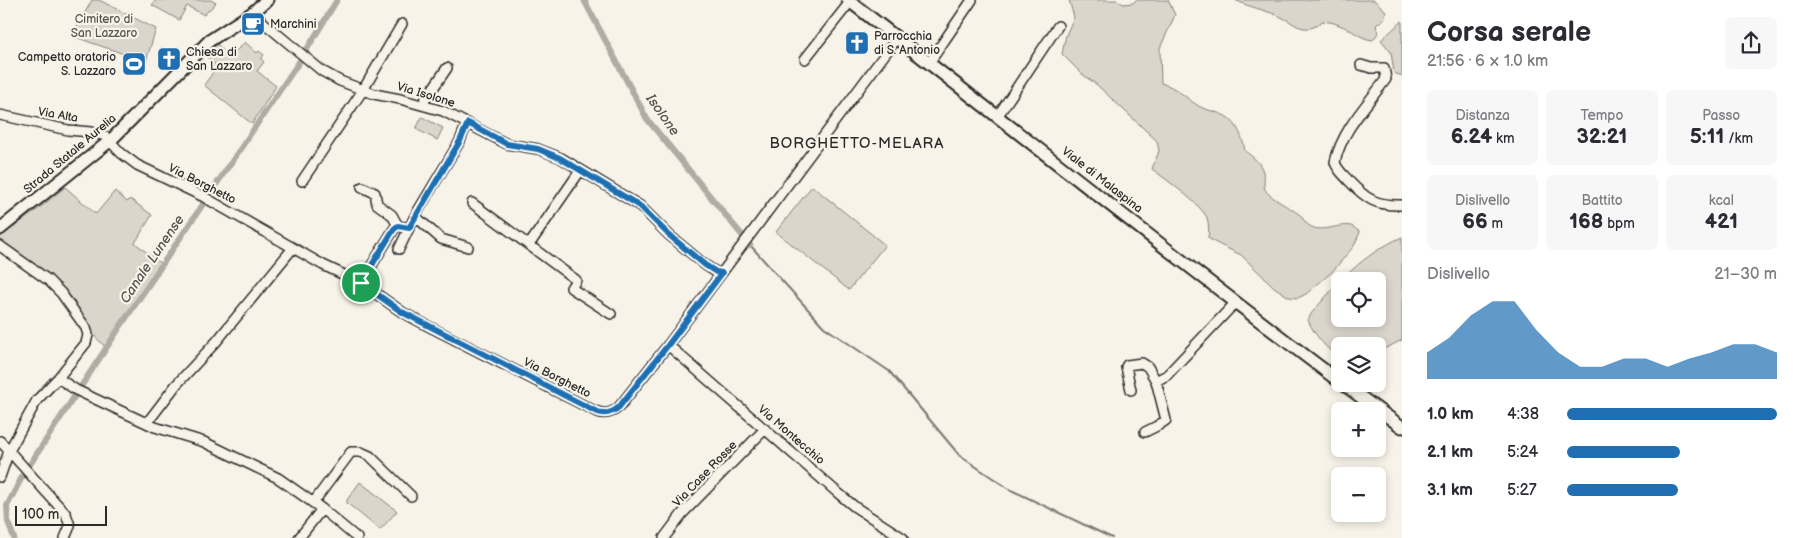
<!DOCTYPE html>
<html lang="it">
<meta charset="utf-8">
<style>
body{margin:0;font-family:"Balsamiq Sans",sans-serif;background:#f7f7f7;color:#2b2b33;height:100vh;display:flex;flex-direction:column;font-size:19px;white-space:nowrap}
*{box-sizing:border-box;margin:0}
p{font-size:16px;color:#7c7c81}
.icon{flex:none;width:28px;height:28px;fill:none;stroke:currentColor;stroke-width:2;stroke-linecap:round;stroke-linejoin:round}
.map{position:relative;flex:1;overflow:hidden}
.side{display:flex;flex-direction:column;background:#fff;width:400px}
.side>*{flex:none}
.tools{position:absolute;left:1331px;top:272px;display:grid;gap:10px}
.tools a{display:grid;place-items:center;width:55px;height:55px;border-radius:8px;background:#fff;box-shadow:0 2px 8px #0003;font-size:25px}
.scale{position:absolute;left:15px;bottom:12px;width:92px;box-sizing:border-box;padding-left:5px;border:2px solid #2b2b2b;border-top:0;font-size:14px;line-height:18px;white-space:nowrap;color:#2b2b2b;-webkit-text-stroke:4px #f7f3e8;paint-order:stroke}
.pin{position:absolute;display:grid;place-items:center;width:42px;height:42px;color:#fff;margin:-21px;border:2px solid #fff;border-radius:50%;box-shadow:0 1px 5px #0007}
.round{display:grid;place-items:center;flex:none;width:52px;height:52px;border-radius:8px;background:#f7f7f7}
.overview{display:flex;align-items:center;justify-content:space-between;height:85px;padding:0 25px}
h1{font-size:28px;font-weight:800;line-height:38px}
.stats{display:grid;grid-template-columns:repeat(3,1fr);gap:8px;height:85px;padding:5px 25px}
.stats div{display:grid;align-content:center;border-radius:8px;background:#f7f7f7;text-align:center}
.stats b{font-size:21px;font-weight:800}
.stats small{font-size:14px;font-weight:400}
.stats p{font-size:14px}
.chart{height:140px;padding:10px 25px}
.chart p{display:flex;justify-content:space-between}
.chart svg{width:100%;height:90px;margin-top:5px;fill:#1f6fb2;opacity:.7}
ul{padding:0 25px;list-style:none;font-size:16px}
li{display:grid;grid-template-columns:80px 60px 1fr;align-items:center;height:38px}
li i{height:12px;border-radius:6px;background:#1f6fb2}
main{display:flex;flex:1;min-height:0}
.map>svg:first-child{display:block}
.green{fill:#dad6cc;stroke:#82807c;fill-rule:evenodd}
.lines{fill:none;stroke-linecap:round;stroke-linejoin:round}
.stream{stroke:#7a7874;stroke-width:2}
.canal{stroke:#afaca4;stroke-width:6}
.minor-casing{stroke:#2b2b2b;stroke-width:12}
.major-casing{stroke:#2b2b2b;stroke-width:15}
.minor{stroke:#f7f3e8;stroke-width:9}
.major{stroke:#f7f3e8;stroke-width:11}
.route-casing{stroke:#fff;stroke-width:10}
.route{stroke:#1f6fb2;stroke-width:6}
.labels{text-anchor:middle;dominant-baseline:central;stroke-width:4.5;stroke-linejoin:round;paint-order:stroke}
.park-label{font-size:12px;fill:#575653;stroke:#f7f3e8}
.poi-label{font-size:12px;fill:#2b2b2b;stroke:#f7f3e8;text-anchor:start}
.street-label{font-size:12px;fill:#2b2b2b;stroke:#f7f3e8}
.water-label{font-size:14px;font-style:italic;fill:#53524f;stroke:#f7f3e8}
.quarter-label{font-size:15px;letter-spacing:1px;fill:#2b2b2b;stroke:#f7f3e8}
</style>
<main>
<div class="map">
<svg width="1402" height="538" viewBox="0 0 1402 538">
<rect width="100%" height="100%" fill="#f7f3e8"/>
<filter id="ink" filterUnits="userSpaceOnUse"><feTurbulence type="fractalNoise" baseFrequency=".02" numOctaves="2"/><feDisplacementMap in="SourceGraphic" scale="10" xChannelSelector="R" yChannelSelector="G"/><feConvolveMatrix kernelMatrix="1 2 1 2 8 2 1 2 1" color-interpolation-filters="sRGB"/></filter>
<g filter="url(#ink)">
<!-- green -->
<path class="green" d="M92,0H99L156,29L146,61L138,74L124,65L127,55L72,36Z
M156,0H211L216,3L204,15L187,6L179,20L152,5Z
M1069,0H1117L1123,4L1133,3L1136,0H1168L1175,15L1160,48L1161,83C1176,87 1185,97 1197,105C1206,111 1218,111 1227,117C1238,124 1243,139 1245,151C1255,159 1263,164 1264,178C1265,181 1263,186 1265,189C1268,197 1291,208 1299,214C1302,216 1303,220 1306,223C1319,236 1336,223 1351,226C1354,227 1357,230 1360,232L1354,246L1332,272L1306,294L1298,298L1289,297L1274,287L1241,255L1216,243L1208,238C1209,232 1209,224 1207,218C1202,205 1164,178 1152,169L1159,151L1157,141L1097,85L1082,74L1062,54L1066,35L1074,17Z
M1235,0H1374L1386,11L1384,19L1376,25L1378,33L1373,40C1360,39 1352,29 1339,25C1333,22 1328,22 1322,21C1317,26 1312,29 1304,28C1296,27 1290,21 1283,18C1268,10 1250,8 1235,0Z
M1402,21V76L1394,73L1391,52L1381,40Z
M245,42L257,53L259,51L264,55L261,59L264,62L257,71L276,86L252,124L204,85L214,71L212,68L215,64L206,56L217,44L230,57Z
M422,117L443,128L437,140L416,129Z
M812,186L885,245L849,290L776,232Z
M65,187L96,214L115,191L127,202L130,199L152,215L135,243L160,263L105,347L91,332L66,293L58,284L0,242V237L37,210Z
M1402,237V340L1386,348L1378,350V346H1340V359C1327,349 1314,335 1308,320L1311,314C1338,282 1362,255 1402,237ZM1340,281H1378V319H1340Z
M360,482L397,511L380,530L347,503V500Z"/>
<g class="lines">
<!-- stream -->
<path class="stream" d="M750,245L824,327L889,371L960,456L1009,489L1112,538"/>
<!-- canal -->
<path class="canal" d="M584,0L647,119L750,245
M14,538L8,522L7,506L23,475L118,330L301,59L337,0"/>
<defs>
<path id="minor" d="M252,13L322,71L340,81L374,94L400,99L443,111L507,144L538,149L561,158L640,206L669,235L705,265L716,272L722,273
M805,59L850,2
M929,63L972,0
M1361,65L1371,68H1384L1386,79C1367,105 1342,130 1335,162C1337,170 1344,175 1349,181C1366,199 1376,206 1402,205
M424,105L425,100L447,68
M0,115L68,130L91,132L105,136L121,153L137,165L204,197L323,265L361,283L402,312L428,326L595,411C604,415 611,414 619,407L668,345L897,38
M997,117L1058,26
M302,181L363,90L402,24
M362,187L375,193L377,204L392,215L398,226L404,227
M472,203L576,280L571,288L611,314
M415,216L441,239L468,247
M529,245L580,171
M0,246L48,280L61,293L86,328L88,335L86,343L58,378L37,400L9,451L0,477
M399,249L415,216L460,141L467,123
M361,283L394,229L398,226
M668,345L838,493L855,507L903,538
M58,378L76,390L155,427L204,442L278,478L322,509L357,538
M1131,390L1126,367L1127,365L1142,363L1148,367L1156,381
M147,423L176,385L216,342L293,248
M1145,432L1159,425L1166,420L1156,381L1167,375L1236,302
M0,441L66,514L70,526L65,538
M313,503L351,452H361L370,456L411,496
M299,538L322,509
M664,538L682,514L765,429"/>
<path id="major" d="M848,0C1012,127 1174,257 1340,382
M0,229L111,140L209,41L252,13L267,0
M1343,384L1402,427"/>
</defs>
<!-- minor casing -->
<use href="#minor" class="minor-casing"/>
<!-- major casing -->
<use href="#major" class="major-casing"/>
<!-- minor -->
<use href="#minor" class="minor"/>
<!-- major -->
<use href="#major" class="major"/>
</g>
</g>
<g class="lines" filter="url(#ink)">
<defs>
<path id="route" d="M468,123L507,144L538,149L560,158L640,206L669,235L705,265L716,272L722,273L668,345L619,407C611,414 604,415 595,411L402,312L361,283L394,229L398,226L409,228L460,141Z"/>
</defs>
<!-- route casing -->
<use href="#route" class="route-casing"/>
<!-- route -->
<use href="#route" class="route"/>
</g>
<!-- icons -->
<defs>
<symbol id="cafe-square" viewBox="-11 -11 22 22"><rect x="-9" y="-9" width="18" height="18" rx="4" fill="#1f6fb2" stroke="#f7f3e8"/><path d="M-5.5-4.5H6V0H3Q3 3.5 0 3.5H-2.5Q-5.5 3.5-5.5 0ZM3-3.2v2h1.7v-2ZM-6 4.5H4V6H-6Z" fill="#fff"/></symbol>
<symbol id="church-square" viewBox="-11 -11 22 22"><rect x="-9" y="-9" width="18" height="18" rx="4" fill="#1f6fb2" stroke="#f7f3e8"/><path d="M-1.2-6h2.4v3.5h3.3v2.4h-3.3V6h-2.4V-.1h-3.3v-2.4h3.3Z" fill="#fff"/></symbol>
<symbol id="stadium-square" viewBox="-11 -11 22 22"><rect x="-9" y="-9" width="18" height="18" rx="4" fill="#1f6fb2" stroke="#f7f3e8"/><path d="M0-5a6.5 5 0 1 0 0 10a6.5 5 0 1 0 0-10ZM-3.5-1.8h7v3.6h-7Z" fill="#fff"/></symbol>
</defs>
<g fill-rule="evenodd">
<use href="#cafe-square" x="239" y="10" width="28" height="28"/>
<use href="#church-square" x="843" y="29" width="28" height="28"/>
<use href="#church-square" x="155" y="45" width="28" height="28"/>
<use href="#stadium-square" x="120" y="50" width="28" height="28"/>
</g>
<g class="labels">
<!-- park labels -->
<g class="park-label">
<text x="104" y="19">Cimitero di<tspan x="104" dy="14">San Lazzaro</tspan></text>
</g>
<!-- poi labels -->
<g class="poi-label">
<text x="270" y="24">Marchini</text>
<text x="874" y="36">Parrocchia<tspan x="874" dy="14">di S. Antonio</tspan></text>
<text x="186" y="52">Chiesa di<tspan x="186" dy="14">San Lazzaro</tspan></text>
<text x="116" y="57" text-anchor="end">Campetto oratorio<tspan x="116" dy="14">S. Lazzaro</tspan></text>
</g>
<!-- street labels -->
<g class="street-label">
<text transform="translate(426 95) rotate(17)">Via Isolone</text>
<text transform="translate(58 115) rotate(10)">Via Alta</text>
<text transform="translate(70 154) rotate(-40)">Strada Statale Aurelia</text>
<text transform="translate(1102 180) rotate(38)">Viale di Malaspina</text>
<text transform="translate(202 184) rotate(27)">Via Borghetto</text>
<text transform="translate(557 378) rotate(27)">Via Borghetto</text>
<text transform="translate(791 435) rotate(41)">Via Montecchio</text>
<text transform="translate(705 474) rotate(-46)">Via Case Rosse</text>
</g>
<!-- water labels -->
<g class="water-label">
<text transform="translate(663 115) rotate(55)">Isolone</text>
<text transform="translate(152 259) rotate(-56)">Canale Lunense</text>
</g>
<!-- quarter labels -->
<g class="quarter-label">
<text x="857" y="143">BORGHETTO-MELARA</text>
</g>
</g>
</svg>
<div class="tools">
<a><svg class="icon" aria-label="locate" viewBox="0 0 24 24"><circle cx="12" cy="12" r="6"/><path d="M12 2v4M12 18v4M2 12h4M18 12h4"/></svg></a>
<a><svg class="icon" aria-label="layers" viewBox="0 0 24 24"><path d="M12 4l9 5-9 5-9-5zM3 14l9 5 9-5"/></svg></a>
<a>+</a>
<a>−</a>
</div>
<div class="scale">100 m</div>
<div class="pin" style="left:361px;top:283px;background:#1e9e55"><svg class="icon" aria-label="arrive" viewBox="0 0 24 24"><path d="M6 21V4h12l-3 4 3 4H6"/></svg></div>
</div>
<section class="side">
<div class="overview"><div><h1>Corsa serale</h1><p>21:56 · 6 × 1.0 km</p></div><a class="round"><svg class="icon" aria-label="share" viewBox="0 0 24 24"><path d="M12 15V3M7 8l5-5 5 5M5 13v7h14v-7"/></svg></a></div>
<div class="stats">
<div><p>Distanza</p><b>6.24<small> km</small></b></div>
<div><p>Tempo</p><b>32:21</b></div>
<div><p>Passo</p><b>5:11<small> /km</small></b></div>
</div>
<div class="stats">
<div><p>Dislivello</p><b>66<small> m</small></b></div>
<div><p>Battito</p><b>168<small> bpm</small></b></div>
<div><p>kcal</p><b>421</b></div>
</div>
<div class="chart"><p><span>Dislivello</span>21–30 m</p>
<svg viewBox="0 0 160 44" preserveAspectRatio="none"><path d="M0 44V31L10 24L20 13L30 6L40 6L50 20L60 31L70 38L80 38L90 34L100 34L110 38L120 34L130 31L140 27L150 27L160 31V44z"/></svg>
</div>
<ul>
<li><b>1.0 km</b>4:38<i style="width:100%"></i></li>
<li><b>2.1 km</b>5:24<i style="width:54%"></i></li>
<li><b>3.1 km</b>5:27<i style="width:53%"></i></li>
</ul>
</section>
</main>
